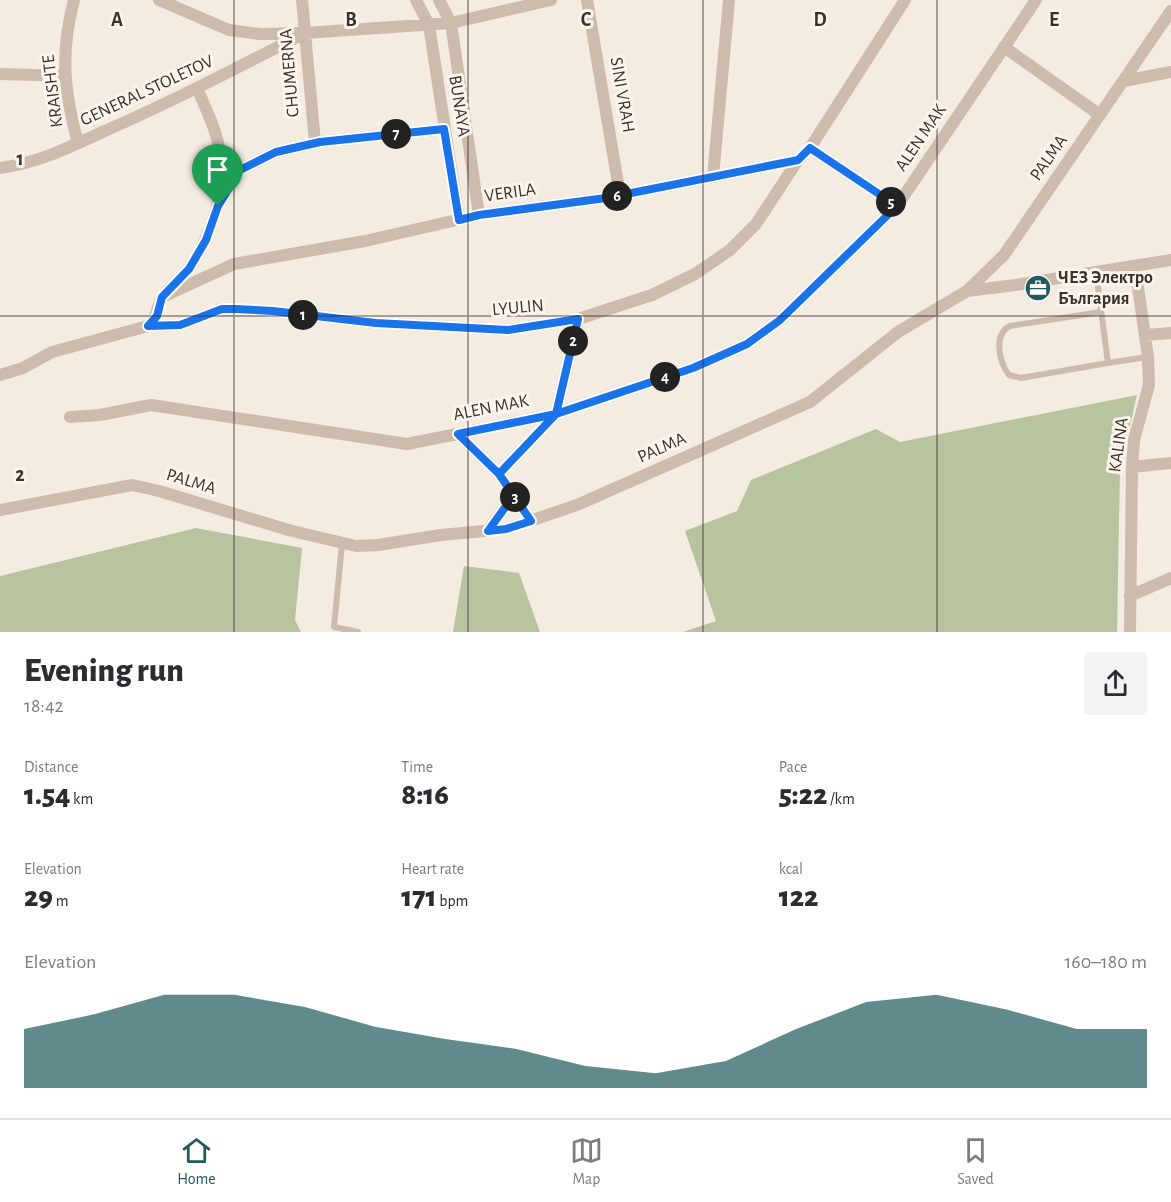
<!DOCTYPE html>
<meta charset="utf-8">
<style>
body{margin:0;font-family:"Alegreya Sans",sans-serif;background:#f2f2f3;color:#2b2b33;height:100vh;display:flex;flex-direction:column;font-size:22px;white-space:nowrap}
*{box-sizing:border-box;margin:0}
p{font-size:20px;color:#7c7c81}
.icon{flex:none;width:33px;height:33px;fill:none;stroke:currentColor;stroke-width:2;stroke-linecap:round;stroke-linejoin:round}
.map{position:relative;height:632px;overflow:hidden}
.details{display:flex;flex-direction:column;background:#fff;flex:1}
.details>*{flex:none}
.pin{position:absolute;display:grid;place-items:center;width:51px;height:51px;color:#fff;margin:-62px -26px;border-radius:50% 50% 50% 0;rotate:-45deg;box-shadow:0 0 6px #0007}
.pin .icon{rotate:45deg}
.km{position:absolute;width:30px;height:30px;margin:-15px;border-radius:50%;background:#222;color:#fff;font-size:16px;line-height:30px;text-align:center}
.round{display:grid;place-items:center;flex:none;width:63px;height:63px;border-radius:6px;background:#f2f2f3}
.headline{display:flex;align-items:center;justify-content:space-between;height:102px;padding:0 24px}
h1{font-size:33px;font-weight:800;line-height:45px}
.figures{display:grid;grid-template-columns:repeat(3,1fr);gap:9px;height:102px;padding:6px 24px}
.figures div{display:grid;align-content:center}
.figures b{font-size:30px;font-weight:800}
.figures small{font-size:16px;font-weight:400}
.figures p{font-size:16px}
.chart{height:168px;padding:12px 24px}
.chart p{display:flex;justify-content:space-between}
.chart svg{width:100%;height:108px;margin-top:6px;fill:#1f5a5e;opacity:.7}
.tabs{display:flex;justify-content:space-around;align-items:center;height:84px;border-top:2px solid #e1e1e2;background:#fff;font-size:16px;color:#7c7c81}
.tabs a{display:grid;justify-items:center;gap:3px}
.tabs .active{color:#1f5a5e}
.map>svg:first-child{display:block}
.green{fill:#b8c4a0}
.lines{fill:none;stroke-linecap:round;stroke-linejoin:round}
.lane{stroke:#cdbbac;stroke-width:6}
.street{stroke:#cdbbac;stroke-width:12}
.route-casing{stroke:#fff;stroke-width:12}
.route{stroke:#1a73e8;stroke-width:8}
.grid{fill:none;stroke:#3b302b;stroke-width:1.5;stroke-opacity:0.55}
.labels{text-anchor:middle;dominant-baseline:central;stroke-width:6;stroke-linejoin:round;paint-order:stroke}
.street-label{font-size:18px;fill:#3b302b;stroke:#fbf5ee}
.poi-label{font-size:18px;font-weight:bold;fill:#3b302b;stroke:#fbf5ee;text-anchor:start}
.grid-label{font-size:20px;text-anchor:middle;font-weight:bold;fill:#3b302b;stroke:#fbf5ee;stroke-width:6;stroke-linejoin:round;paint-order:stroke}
</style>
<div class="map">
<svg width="1171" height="632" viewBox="0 0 1171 632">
<rect width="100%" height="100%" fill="#f4ebe1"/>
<!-- green -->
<path class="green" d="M1137,395L1120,469L1117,632H683L716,621L685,531L737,511L751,480L876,429L900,442Z
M196,528L302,548L295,620L301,632H0V576Z
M464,566L519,573L540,632H453Z"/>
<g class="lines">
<!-- lane -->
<path class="lane" d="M1096,272L1108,363L1147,357
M1101,312L1010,326C993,334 999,362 1009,375L1021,378L1108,363
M342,544L334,627L358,632"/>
<!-- street -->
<path class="street" d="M74,0C60,53 64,91 78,143
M159,0L229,30L260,34L305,33L451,23L551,0
M302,0L315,143
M416,0L429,25L459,220
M439,0L451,23L479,215
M587,0L620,195
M1004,47L1100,115
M0,74L65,76
M1124,81L1171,72
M810,148L897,206
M0,168C39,163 72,146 107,130C173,101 237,68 301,35
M713,177L729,0
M220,202L240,170L276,152L320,142L444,129
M967,291L1015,285L1171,260
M162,297L234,264L365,241L479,215L606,198L798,160
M148,326C160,313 155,310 162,298C169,286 183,279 190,267C211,235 227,192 220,153C217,131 206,109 197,88
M1145,335L1171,333
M0,375L23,368L52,352L148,326L180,325L222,309L273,311L376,323L508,330L578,319L652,295L695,274L730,250L756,224L798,160L810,148L905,0
M70,417L100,415L151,405L407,444L556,414L693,368L747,344L780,320L897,206L1036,0
M458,434L499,474L531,521
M1132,467L1171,463
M499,474L556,414L578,319
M0,510L132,485L159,491L292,531L356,546L378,545L441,535L506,529L577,505L810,402L898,332L967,291L1004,255L1171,11
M488,530L514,495
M1130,596L1171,578
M1130,632L1132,467L1134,440L1149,385L1148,357L1135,266"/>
</g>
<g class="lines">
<defs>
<path id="route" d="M218,206L206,240L189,269L162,297L157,316L148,326L180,325L222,309H236L273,311L376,323L508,330L578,319L556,414L499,474L514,495L488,531L506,529L531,521L499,474L458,434L556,414L693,368L747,344L780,320L897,206L810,148L798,160L606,198L479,215L459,220L444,129L320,142L276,152L240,170L218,206"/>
</defs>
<!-- route casing -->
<use href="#route" class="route-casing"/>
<!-- route -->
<use href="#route" class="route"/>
</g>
<!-- grid -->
<path class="grid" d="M234,0V632M468,0V632M703,0V632M937,0V632M0,316H1171"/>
<!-- icons -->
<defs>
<symbol id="office-disc" viewBox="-11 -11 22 22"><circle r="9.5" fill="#1f5a5e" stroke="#fbf5ee"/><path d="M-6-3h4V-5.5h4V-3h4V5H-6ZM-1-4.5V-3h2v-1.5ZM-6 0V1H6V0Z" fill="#fff"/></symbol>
</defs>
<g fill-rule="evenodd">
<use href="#office-disc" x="1023" y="273" width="30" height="30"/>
</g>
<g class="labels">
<!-- street labels -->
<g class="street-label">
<text transform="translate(290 73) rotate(-95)">CHUMERNA</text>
<text transform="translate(53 91) rotate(-97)">KRAISHTE</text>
<text transform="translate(147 91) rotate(-25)">GENERAL STOLETOV</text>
<text transform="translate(622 95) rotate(80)">SINI VRAH</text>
<text transform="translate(459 106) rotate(81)">BUNAYA</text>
<text transform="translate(921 138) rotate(-56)">ALEN MAK</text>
<text transform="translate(1049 158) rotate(-55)">PALMA</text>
<text transform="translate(510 193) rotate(-8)">VERILA</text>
<text transform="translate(518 308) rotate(-5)">LYULIN</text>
<text transform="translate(491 408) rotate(-11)">ALEN MAK</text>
<text transform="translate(1119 445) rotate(-82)">KALINA</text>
<text transform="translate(662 448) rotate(-24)">PALMA</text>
<text transform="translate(191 482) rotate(17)">PALMA</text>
</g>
<!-- poi labels -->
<g class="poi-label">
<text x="1058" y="278">ЧЕЗ Электро<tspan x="1058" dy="21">България</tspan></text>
</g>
</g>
<g class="grid-label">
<text x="117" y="26">A</text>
<text x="351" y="26">B</text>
<text x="586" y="26">C</text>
<text x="820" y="26">D</text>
<text x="1054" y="26">E</text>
<text x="20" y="165">1</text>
<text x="20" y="481">2</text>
</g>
</svg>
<div class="pin" style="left:218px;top:206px;background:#1e9e55"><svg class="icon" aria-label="arrive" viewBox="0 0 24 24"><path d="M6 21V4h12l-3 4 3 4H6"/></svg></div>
<b class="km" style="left:303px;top:315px">1</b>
<b class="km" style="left:573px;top:341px">2</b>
<b class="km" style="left:515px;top:497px">3</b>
<b class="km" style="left:665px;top:377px">4</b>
<b class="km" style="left:891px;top:202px">5</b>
<b class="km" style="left:617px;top:196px">6</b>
<b class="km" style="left:396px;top:134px">7</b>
</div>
<section class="details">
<div class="headline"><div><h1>Evening run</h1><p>18:42</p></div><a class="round"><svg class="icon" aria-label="share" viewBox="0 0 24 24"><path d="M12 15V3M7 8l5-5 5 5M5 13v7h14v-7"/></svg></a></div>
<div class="figures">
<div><p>Distance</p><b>1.54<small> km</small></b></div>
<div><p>Time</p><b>8:16</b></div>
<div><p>Pace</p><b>5:22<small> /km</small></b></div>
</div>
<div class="figures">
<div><p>Elevation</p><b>29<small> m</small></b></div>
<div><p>Heart rate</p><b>171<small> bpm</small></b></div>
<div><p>kcal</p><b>122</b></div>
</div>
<div class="chart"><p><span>Elevation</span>160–180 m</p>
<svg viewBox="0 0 160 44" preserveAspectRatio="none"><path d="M0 44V20L10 14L20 6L30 6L40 11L50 19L60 24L70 28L80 35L90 38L100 33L110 20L120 9L130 6L140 12L150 20L160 20V44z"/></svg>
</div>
</section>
<nav class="tabs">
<a class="active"><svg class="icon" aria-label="home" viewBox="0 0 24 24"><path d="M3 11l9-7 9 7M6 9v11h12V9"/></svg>Home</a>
<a><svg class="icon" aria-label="map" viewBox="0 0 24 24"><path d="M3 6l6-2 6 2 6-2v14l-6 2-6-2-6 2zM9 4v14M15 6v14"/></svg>Map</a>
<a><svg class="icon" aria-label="saved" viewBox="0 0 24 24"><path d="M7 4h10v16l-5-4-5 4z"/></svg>Saved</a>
</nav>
